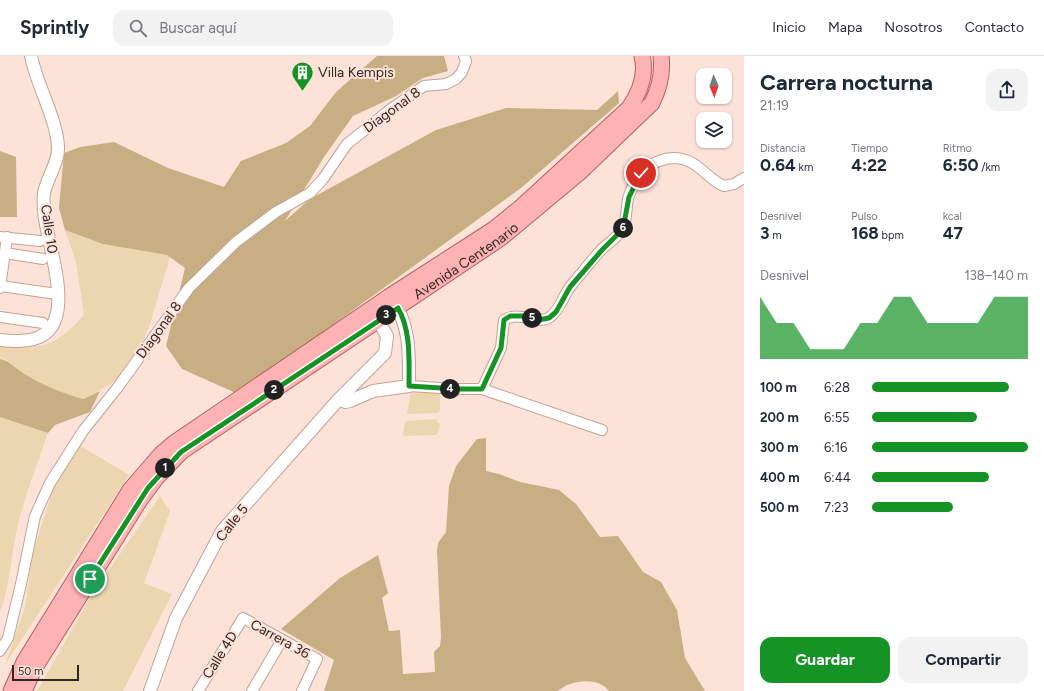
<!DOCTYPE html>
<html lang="es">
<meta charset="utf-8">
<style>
body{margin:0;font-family:Figtree,sans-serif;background:#f2f2f3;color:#1f2937;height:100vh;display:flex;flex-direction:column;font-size:15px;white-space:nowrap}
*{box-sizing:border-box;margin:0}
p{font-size:13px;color:#747a83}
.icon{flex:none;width:22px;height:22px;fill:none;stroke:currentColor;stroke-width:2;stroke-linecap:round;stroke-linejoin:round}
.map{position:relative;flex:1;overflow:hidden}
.side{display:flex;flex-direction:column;background:#fff;width:300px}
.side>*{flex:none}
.needle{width:26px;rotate:178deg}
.controls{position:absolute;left:696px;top:12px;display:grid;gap:8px}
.controls a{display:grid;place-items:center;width:36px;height:36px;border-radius:8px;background:#fff;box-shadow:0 1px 3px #0004;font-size:20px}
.scale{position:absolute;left:12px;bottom:10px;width:67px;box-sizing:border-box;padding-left:4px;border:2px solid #332622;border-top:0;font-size:11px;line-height:14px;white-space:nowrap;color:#332622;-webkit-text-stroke:3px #fde2d8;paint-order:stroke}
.pin{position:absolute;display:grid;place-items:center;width:34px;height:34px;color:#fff;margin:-17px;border:2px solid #fff;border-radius:50%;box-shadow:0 1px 4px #0007}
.km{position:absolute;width:20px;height:20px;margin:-10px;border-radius:50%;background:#222;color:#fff;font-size:11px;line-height:20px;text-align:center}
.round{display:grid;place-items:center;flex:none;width:42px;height:42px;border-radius:12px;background:#f2f2f3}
.overview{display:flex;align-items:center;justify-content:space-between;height:68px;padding:0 16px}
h1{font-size:22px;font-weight:700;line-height:30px}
.stats{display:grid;grid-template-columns:repeat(3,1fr);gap:6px;height:68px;padding:4px 16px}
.stats div{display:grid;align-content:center}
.stats b{font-size:17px;font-weight:700}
.stats small{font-size:11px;font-weight:400}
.stats p{font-size:11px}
.chart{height:112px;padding:8px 16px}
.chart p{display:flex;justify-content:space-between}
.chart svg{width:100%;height:72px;margin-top:4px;fill:#159425;opacity:.7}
.primary-button{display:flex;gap:8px;margin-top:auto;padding:8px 16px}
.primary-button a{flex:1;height:46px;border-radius:12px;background:#159425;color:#fff;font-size:16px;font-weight:700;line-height:46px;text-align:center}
.primary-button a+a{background:#f2f2f3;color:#1f2937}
ul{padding:0 16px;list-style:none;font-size:13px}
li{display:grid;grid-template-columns:64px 48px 1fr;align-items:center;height:30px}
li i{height:10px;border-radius:5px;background:#159425}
header{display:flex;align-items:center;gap:24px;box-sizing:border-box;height:56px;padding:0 20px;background:#fff;border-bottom:1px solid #e0e1e3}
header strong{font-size:19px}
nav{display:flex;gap:22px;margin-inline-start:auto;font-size:14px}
.search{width:280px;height:36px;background:#f2f2f3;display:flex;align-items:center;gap:10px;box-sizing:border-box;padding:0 14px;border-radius:12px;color:#747a83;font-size:15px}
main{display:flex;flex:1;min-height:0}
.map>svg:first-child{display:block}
.green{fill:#ebd6b0}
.forest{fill:#c7af83}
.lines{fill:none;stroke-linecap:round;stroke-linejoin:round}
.minor-casing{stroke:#c3a297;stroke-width:12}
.tertiary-casing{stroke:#c3a297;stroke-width:14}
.primary-casing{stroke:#b65f60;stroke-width:17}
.minor{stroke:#fff;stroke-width:10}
.tertiary{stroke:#fff;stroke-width:12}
.primary{stroke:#fdb2b3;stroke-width:15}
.route-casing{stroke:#fff;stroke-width:8}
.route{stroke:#159425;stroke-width:5}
.labels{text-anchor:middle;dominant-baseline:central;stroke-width:4;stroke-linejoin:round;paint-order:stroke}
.poi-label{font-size:14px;fill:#332622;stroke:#fde2d8;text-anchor:start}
.street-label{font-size:14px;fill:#332622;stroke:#fde2d8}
</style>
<header>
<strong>Sprintly</strong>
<div class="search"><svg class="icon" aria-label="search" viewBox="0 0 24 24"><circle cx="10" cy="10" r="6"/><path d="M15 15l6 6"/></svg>Buscar aquí</div>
<nav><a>Inicio</a><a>Mapa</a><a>Nosotros</a><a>Contacto</a></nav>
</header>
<main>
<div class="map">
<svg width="744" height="635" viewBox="0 0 744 635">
<rect width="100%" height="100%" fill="#fde2d8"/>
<!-- green -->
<path class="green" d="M65,174L103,188L167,199L170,201L150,268L139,295L116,325L83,343C62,337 42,329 23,317C15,312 10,305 0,302V289C41,295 56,290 84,259L76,206Z
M411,334L440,335V355L437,357L407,358Z
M0,361L48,377C38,406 27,434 19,464C11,494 11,527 0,556Z
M436,363L440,369L439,375L436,379L403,380L405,365Z
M79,389L129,419L5,609L25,551L33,496L53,434Z
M160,440L170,455L144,527L172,538L123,635H37L93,537Z"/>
<!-- forest -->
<path class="forest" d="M377,0H444L448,15L423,22L396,40L353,60L324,101L285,165L310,143L436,74L506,52L597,54L618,35L619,47L521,132L238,338L182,313L166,290L185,212L167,199L103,188L65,174L59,152L64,97L80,91L114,86L168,112L224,131L241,105L286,87L310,70L336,36Z
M0,95L16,101L17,161H0Z
M0,303C10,305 15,312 23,317C42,329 62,337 83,343L100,335L90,356L55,369L48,377L0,361Z
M486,382V415L499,418L520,426L559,434L576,448L600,481L618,480L643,516L661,526L677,554L685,602L705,635H609C598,620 570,624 558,635H324L334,604L281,573L340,522L378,499L388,537L382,542L389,575L400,574L403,618L435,616L434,596L440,590L441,581L437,495L438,487L446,476L449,430L456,410L477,383Z"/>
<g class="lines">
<defs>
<path id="minor" d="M0,181L40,185
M5,197L43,203
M0,230L57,238
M0,232L7,181
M0,261L43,267
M409,330L457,333H482L501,292L504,264C520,254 538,270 550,261C560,254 563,240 570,231C580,219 591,205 601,194C608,187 619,181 623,172C627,164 626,152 628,143C634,121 651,102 675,102C699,103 707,124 724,130L734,128L744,122
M482,333L602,374
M0,595L8,582L21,528L35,460L50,427L83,375L118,331L189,232L236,186L276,156L310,137L323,123L347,88L391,53L424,30L446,28L456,23L462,16L466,5L464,0
M198,635L243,562L317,603L302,635
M252,635L282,584"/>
<path id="tertiary" d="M0,284C10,285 23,286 34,283C81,270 46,188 44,155C44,150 43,143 44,137C47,121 59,107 58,90C56,61 37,30 31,0
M339,343L345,346L350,345L373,335L409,330C409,299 411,270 392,244
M150,635L176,562L222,475L339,343L385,297L387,280L374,257"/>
<g id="primary">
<path d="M11,635L24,606L130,434L161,398L174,387L390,240L494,173L521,151L629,52C640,36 647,19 642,0"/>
<path id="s1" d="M24,635L34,613L140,444L157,421L181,396L501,182L579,117L652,47C659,33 663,16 661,0"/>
</g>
</defs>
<!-- minor casing -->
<use href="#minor" class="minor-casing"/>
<!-- tertiary casing -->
<use href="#tertiary" class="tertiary-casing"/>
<!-- primary casing -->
<use href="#primary" class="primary-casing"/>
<!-- minor -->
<use href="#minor" class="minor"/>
<!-- tertiary -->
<use href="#tertiary" class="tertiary"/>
<!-- primary -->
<use href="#primary" class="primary"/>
</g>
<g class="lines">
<defs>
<path id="route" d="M90,523L148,432L181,396L398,252C411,275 409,303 409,330L457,333H482L501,292L504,264L510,260H525L538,264L549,262L556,256L570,231L602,194L623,173L629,141L641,117"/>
</defs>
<!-- route casing -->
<use href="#route" class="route-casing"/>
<!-- route -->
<use href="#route" class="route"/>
</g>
<!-- icons -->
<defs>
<symbol id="building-pin" viewBox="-11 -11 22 30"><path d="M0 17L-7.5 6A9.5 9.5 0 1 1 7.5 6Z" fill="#159425" stroke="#fde2d8"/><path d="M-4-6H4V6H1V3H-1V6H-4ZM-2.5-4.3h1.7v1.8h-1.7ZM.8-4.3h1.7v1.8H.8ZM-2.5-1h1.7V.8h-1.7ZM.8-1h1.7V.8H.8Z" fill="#fff"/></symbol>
</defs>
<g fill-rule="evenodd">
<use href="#building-pin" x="290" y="4" width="25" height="34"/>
</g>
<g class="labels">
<!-- poi labels -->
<g class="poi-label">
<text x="318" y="16">Villa Kempis</text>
</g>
<!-- street labels -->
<g class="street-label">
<text transform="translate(392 54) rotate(-36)">Diagonal 8</text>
<text transform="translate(49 173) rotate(82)">Calle 10</text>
<text stroke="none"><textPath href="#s1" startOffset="630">Avenida Centenario</textPath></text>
<text transform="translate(159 274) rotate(-54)">Diagonal 8</text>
<text transform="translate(232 467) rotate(-52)">Calle 5</text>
<text transform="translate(280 583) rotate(29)">Carrera 36</text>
<text transform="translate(220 599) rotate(-58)">Calle 4D</text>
</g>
</g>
</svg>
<div class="controls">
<a><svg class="needle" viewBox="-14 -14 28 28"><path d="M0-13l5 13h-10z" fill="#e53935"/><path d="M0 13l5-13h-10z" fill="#747a83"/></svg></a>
<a><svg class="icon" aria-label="layers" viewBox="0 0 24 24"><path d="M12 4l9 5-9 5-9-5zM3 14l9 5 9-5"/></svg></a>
</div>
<div class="scale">50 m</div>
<div class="pin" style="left:90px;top:523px;background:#1e9e55"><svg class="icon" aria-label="arrive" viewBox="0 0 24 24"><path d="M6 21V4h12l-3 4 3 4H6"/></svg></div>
<div class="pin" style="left:641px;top:117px;background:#d93025"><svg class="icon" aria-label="check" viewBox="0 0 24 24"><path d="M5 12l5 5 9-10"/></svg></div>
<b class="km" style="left:165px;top:412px">1</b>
<b class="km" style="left:274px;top:334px">2</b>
<b class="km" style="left:386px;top:259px">3</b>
<b class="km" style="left:450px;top:333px">4</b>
<b class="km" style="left:532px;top:262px">5</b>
<b class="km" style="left:623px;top:172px">6</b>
</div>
<section class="side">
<div class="overview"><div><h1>Carrera nocturna</h1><p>21:19</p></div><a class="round"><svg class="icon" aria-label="share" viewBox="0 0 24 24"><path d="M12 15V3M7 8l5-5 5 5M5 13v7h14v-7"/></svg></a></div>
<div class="stats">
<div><p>Distancia</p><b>0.64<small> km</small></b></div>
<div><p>Tiempo</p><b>4:22</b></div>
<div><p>Ritmo</p><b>6:50<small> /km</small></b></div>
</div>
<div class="stats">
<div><p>Desnivel</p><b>3<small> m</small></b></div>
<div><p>Pulso</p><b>168<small> bpm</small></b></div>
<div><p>kcal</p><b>47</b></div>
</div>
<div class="chart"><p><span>Desnivel</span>138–140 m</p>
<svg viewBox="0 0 160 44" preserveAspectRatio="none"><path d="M0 44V6L10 22L20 22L30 38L40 38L50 38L60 22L70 22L80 6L90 6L100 22L110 22L120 22L130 22L140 6L150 6L160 6V44z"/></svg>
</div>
<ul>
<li><b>100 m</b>6:28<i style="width:88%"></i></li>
<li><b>200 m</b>6:55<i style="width:67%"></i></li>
<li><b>300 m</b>6:16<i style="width:100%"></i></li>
<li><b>400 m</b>6:44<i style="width:75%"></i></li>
<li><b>500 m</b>7:23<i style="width:52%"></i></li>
</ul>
<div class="primary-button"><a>Guardar</a><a>Compartir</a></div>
</section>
</main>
